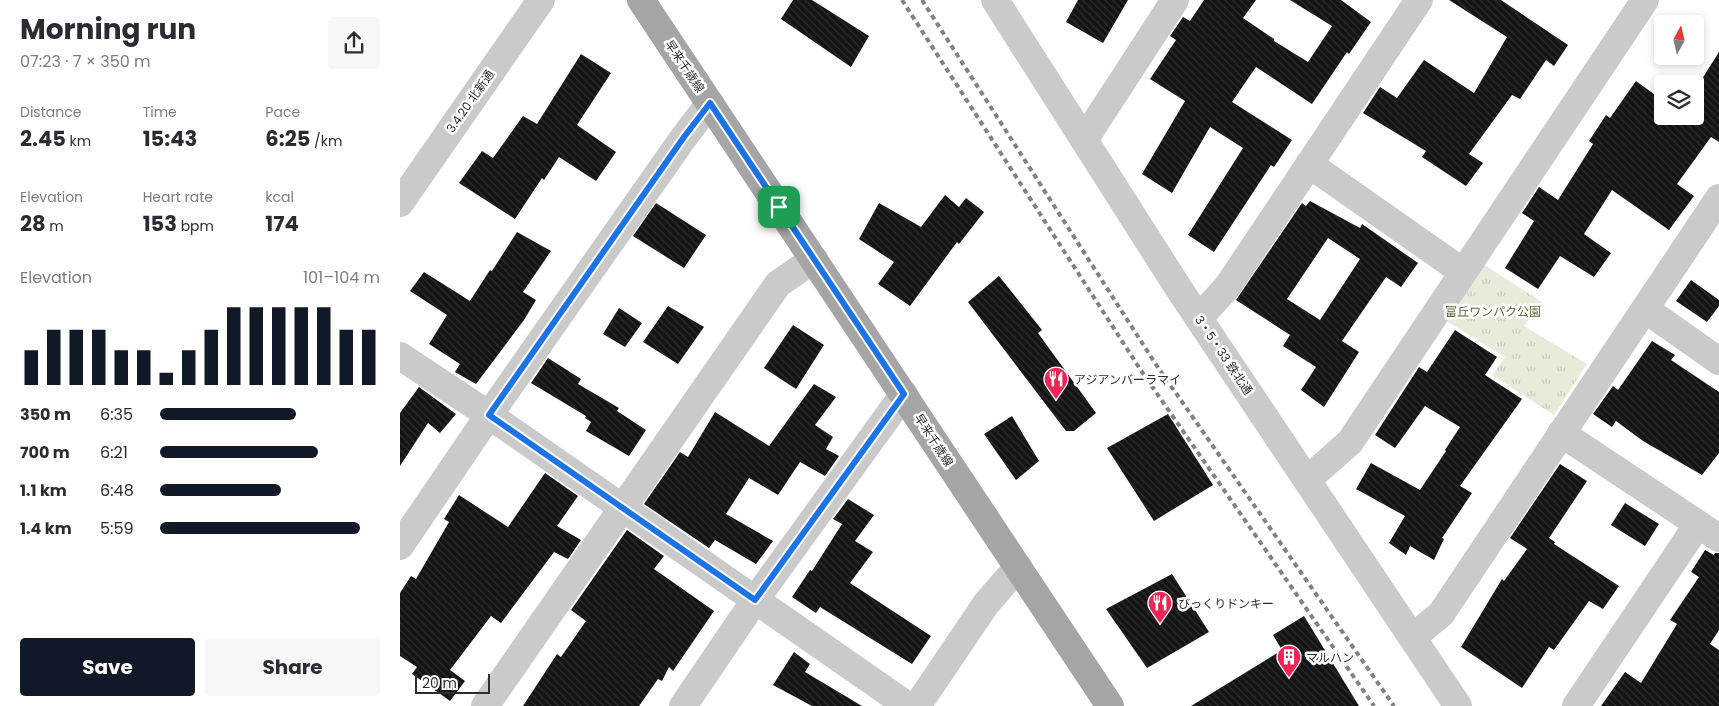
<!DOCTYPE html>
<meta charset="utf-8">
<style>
body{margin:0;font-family:Poppins,"Noto Sans JP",sans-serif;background:#f7f7f7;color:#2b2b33;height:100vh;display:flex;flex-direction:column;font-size:19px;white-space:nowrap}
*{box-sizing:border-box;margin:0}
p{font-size:16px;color:#7c7c81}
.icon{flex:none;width:28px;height:28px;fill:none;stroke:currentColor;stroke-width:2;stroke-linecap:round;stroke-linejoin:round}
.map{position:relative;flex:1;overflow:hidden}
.sheet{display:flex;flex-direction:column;background:#fff;width:400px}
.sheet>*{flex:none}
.needle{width:32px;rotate:8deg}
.controls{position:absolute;left:1254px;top:15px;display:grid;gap:10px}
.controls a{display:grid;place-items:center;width:50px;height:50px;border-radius:5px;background:#fff;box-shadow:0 2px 8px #0003;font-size:25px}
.scale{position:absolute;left:15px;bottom:12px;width:75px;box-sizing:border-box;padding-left:5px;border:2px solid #2d2d2d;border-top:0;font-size:14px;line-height:18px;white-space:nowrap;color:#2d2d2d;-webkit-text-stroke:4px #fff;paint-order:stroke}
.pin{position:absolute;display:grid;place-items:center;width:42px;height:42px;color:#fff;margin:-21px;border-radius:10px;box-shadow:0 2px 8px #0006}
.round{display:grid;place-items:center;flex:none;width:52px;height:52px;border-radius:5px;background:#f7f7f7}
.overview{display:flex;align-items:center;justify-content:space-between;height:85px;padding:0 20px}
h1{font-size:28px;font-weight:700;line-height:38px}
.figures{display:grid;grid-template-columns:repeat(3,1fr);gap:8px;height:85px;padding:5px 20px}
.figures div{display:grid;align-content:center}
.figures b{font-size:21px;font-weight:700}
.figures small{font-size:14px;font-weight:400}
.figures p{font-size:14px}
.chart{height:140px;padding:10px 20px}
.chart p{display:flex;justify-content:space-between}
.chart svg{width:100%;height:90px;margin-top:5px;stroke:#111827;stroke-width:6}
.cta{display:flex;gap:10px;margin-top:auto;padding:10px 20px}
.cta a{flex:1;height:58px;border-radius:5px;background:#111827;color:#fff;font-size:20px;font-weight:700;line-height:58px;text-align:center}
.cta a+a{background:#f7f7f7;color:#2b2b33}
ul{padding:0 20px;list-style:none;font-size:16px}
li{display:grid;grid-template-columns:80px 60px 1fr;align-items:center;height:38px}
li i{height:12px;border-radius:6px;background:#111827}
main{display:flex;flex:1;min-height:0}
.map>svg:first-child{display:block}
.park{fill:url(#park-tufts)}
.building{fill:url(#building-back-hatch);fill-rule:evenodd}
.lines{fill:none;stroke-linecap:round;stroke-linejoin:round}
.minor{stroke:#cacaca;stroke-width:28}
.major{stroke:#a5a5a5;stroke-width:28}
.rail{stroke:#828282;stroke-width:4;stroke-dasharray:5 4;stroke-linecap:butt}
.route-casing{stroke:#fff;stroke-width:10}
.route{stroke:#1a73e8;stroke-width:6}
.labels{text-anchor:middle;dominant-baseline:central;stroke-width:5;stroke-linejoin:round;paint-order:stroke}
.street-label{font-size:12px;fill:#2d2d2d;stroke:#fff}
.park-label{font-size:12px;fill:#586b38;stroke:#fff}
.poi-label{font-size:12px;fill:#2d2d2d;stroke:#fff;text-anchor:start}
</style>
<main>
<section class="sheet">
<div class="overview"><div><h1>Morning run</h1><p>07:23 · 7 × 350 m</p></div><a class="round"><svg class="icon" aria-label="share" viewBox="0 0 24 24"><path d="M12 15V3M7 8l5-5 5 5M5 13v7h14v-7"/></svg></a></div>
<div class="figures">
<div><p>Distance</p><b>2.45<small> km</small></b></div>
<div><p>Time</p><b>15:43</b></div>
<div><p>Pace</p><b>6:25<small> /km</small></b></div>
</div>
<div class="figures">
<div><p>Elevation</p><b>28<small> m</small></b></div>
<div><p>Heart rate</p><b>153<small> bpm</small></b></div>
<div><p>kcal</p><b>174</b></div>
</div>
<div class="chart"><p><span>Elevation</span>101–104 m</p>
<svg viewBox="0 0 160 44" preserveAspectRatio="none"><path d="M5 44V27M15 44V17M25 44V17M35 44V17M45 44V27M55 44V27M65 44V38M75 44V27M85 44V17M95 44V6M105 44V6M115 44V6M125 44V6M135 44V6M145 44V17M155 44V17"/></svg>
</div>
<ul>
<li><b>350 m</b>6:35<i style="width:62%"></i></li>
<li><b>700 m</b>6:21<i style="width:72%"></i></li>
<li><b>1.1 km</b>6:48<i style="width:55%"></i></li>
<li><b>1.4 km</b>5:59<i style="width:91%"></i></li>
</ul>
<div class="cta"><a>Save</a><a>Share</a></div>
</section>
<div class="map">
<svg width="1319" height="706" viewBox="0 0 1319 706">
<defs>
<pattern id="park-tufts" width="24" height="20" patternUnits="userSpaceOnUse" patternTransform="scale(1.25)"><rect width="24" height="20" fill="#e6ecd9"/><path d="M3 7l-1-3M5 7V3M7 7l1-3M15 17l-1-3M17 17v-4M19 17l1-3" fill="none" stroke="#c6cbbb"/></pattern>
<pattern id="building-back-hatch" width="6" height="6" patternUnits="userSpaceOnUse" patternTransform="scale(1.25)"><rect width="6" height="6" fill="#141414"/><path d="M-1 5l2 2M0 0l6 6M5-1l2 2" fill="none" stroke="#2e2e2e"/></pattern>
</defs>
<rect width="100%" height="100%" fill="#fff"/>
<!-- park -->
<path class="park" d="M1083,264L1142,302L1124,326L1187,364L1154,415L1092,375L1105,357L1045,320Z"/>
<!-- building -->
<path class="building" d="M393,0H412L469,36L451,67L381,19Z
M678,0H728L703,43L666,22Z
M804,0H856L843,18L874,39V41L908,62L932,26L890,0H941L971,22L949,54L947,52L912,104L856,67L832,102L892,140L874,167L871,165L814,252L788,235L843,148L810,127L772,193L742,174L785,101L750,79L776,40L770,36L783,17L790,21Z
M1049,0H1101L1168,45L1154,66L1146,60L1120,99L1112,95L1069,154L1083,163L1066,186L1022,157L1026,151L963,113L980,87L997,98L1024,60L1074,93L1107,37Z
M1319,52V142L1311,137L1277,184L1294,196L1269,230L1212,190L1184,234L1211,253L1194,277L1160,256L1138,289L1105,268L1134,221L1122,213L1139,187L1158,200L1193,144L1189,141L1206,115L1210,118L1236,81L1262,100V116H1287L1295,122V90Z
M181,54L211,73L177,125L216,152L196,181L159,157L144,180L142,178L115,219L59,183L82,151L93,158L123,116L137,124Z
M545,195L559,207L566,198L584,212L559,244L557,242L510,306L478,284L494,262L459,239L479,203L521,227Z
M910,201L960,228L962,224L1018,263L1001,287L986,277L942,341L959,352L924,407L901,390L916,367L883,346L890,335L836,300L902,203L906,206ZM928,238L960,259L920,320L887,299Z
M256,203L306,235L284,268L233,236Z
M117,232L151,251L123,292L136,300L124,320L76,384L55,372L60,364L29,344L47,315L10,291L24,272L70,301L90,270L92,271Z
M599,276L642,330L638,333L696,413L674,431H666L568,302Z
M1291,280L1319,300V306L1307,322L1276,301Z
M268,306L304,327L278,364L243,342Z
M219,308L242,323L225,347L203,334Z
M393,325L424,345L396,389L364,368Z
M1055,330L1097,357L1085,375L1122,399L1060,486L1072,493L1042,538L1044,539L1034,560L1010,546L1006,555L989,543L1005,516L956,489L971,463L1020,490L1046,451L1045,450L1060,427L1025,406L995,448L975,435L1019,367L1027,372Z
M1252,341L1275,355L1271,360L1319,392V453L1302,475L1243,441L1216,421L1212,427L1193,414L1213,386L1218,390Z
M148,358L181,379L178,384L219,408L217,411L246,430L229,456L186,431L191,422L185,418L186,416L131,383Z
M414,384L436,397L415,425L433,437L426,449L439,456L425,476L400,462L378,495L349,478L326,514L373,541L356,564L315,540L309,548L244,504L280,452L288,457L315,412L369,446Z
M19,387L56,414L40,433L28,423L0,466V413Z
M768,414L813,485L754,521L707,448Z
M612,416L639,461L616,480L584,434Z
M1160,464L1187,481L1149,538L1155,542L1154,544L1219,586L1203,609L1189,601L1154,650L1149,647L1122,688L1061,647L1102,579L1104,581L1127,549L1110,538Z
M145,473L178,496L157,526L181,540L168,559L154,552L101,623L91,616L50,670L65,681L50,701L12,674L17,667L0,656V593L11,576L16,579L49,522L44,519L59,495L108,527Z
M448,499L474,515L455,541L473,552L450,583L531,636L512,664L420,607L416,613L392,597L410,570L412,571L442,524L433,519Z
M1225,503L1259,524L1245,546L1211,525Z
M227,530L264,556L254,569L314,611L273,671L269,667L262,681L258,679L239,706H123L157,654L161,657L186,621L171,610Z
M1305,550L1314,555L1315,553H1319V630L1310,644L1319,650V706H1201L1225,672L1241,683L1277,624L1270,620L1299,577L1291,572Z
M772,574L809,632L747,668L706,609Z
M904,616L959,706H791L882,650L873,635Z
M394,652L410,664L405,672L462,706H412L373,685Z"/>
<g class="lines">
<!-- minor -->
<path class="minor" d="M595,0L779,289L1058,706
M684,140L775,0
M909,164L1063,272
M0,203L141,0
M1245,309L1319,361
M799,318L828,286L1019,0
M0,356L89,415L508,706
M1161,433L1319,538
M907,480L950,442L1245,0
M0,546L89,415L284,137L310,103
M1013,637L1041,614L1319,198
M85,706L378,284L414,259
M283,706L355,600L504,394
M517,706L586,604L618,567
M1176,706L1298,524"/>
<!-- major -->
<path class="major" d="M241,0L710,706"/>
<!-- rail -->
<path class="rail" d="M502,0L742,372L974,706
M522,0L755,363L994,706"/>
</g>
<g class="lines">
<defs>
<path id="route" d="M310,103L504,394L355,600L89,415L284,137Z"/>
</defs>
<!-- route casing -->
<use href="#route" class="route-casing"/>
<!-- route -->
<use href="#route" class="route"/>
</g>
<!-- icons -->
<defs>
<symbol id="restaurant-pin" viewBox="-11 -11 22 30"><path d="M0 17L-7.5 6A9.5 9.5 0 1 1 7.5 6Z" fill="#ef2453" stroke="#fff"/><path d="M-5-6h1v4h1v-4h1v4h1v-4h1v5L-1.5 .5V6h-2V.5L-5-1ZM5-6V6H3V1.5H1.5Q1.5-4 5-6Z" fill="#fff"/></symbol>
<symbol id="building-pin" viewBox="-11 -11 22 30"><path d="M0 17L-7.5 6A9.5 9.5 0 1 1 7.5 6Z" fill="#ef2453" stroke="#fff"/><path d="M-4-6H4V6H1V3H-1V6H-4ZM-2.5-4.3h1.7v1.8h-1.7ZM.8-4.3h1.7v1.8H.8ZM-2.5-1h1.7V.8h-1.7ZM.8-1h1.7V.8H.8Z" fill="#fff"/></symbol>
</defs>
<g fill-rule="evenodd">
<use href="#restaurant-pin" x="642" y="365" width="28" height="38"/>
<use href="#restaurant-pin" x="746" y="589" width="28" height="38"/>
<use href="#building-pin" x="875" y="643" width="28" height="38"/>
</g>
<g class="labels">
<!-- street labels -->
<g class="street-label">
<text transform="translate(285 66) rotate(56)">早来千歳線</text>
<text transform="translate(70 101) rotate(-55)">3.4.20 北新通</text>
<text transform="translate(824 355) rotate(56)">3・5・33 鉄北通</text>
<text transform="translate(534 440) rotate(57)">早来千歳線</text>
</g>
<!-- park labels -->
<g class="park-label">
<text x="1093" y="311">富丘ワンパク公園</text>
</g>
<!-- poi labels -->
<g class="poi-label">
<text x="674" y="379">アジアンバーラマイ</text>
<text x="778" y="603">びっくりドンキー</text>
<text x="906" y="657">マルハン</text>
</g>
</g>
</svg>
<div class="controls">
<a><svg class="needle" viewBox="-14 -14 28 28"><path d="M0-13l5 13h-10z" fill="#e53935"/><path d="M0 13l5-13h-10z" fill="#7c7c81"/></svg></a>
<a><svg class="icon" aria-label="layers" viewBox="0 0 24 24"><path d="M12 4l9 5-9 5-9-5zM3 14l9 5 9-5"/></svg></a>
</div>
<div class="scale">20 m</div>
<div class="pin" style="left:379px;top:207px;background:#1e9e55"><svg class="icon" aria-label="arrive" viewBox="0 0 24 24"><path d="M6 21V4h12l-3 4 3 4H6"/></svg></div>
</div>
</main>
